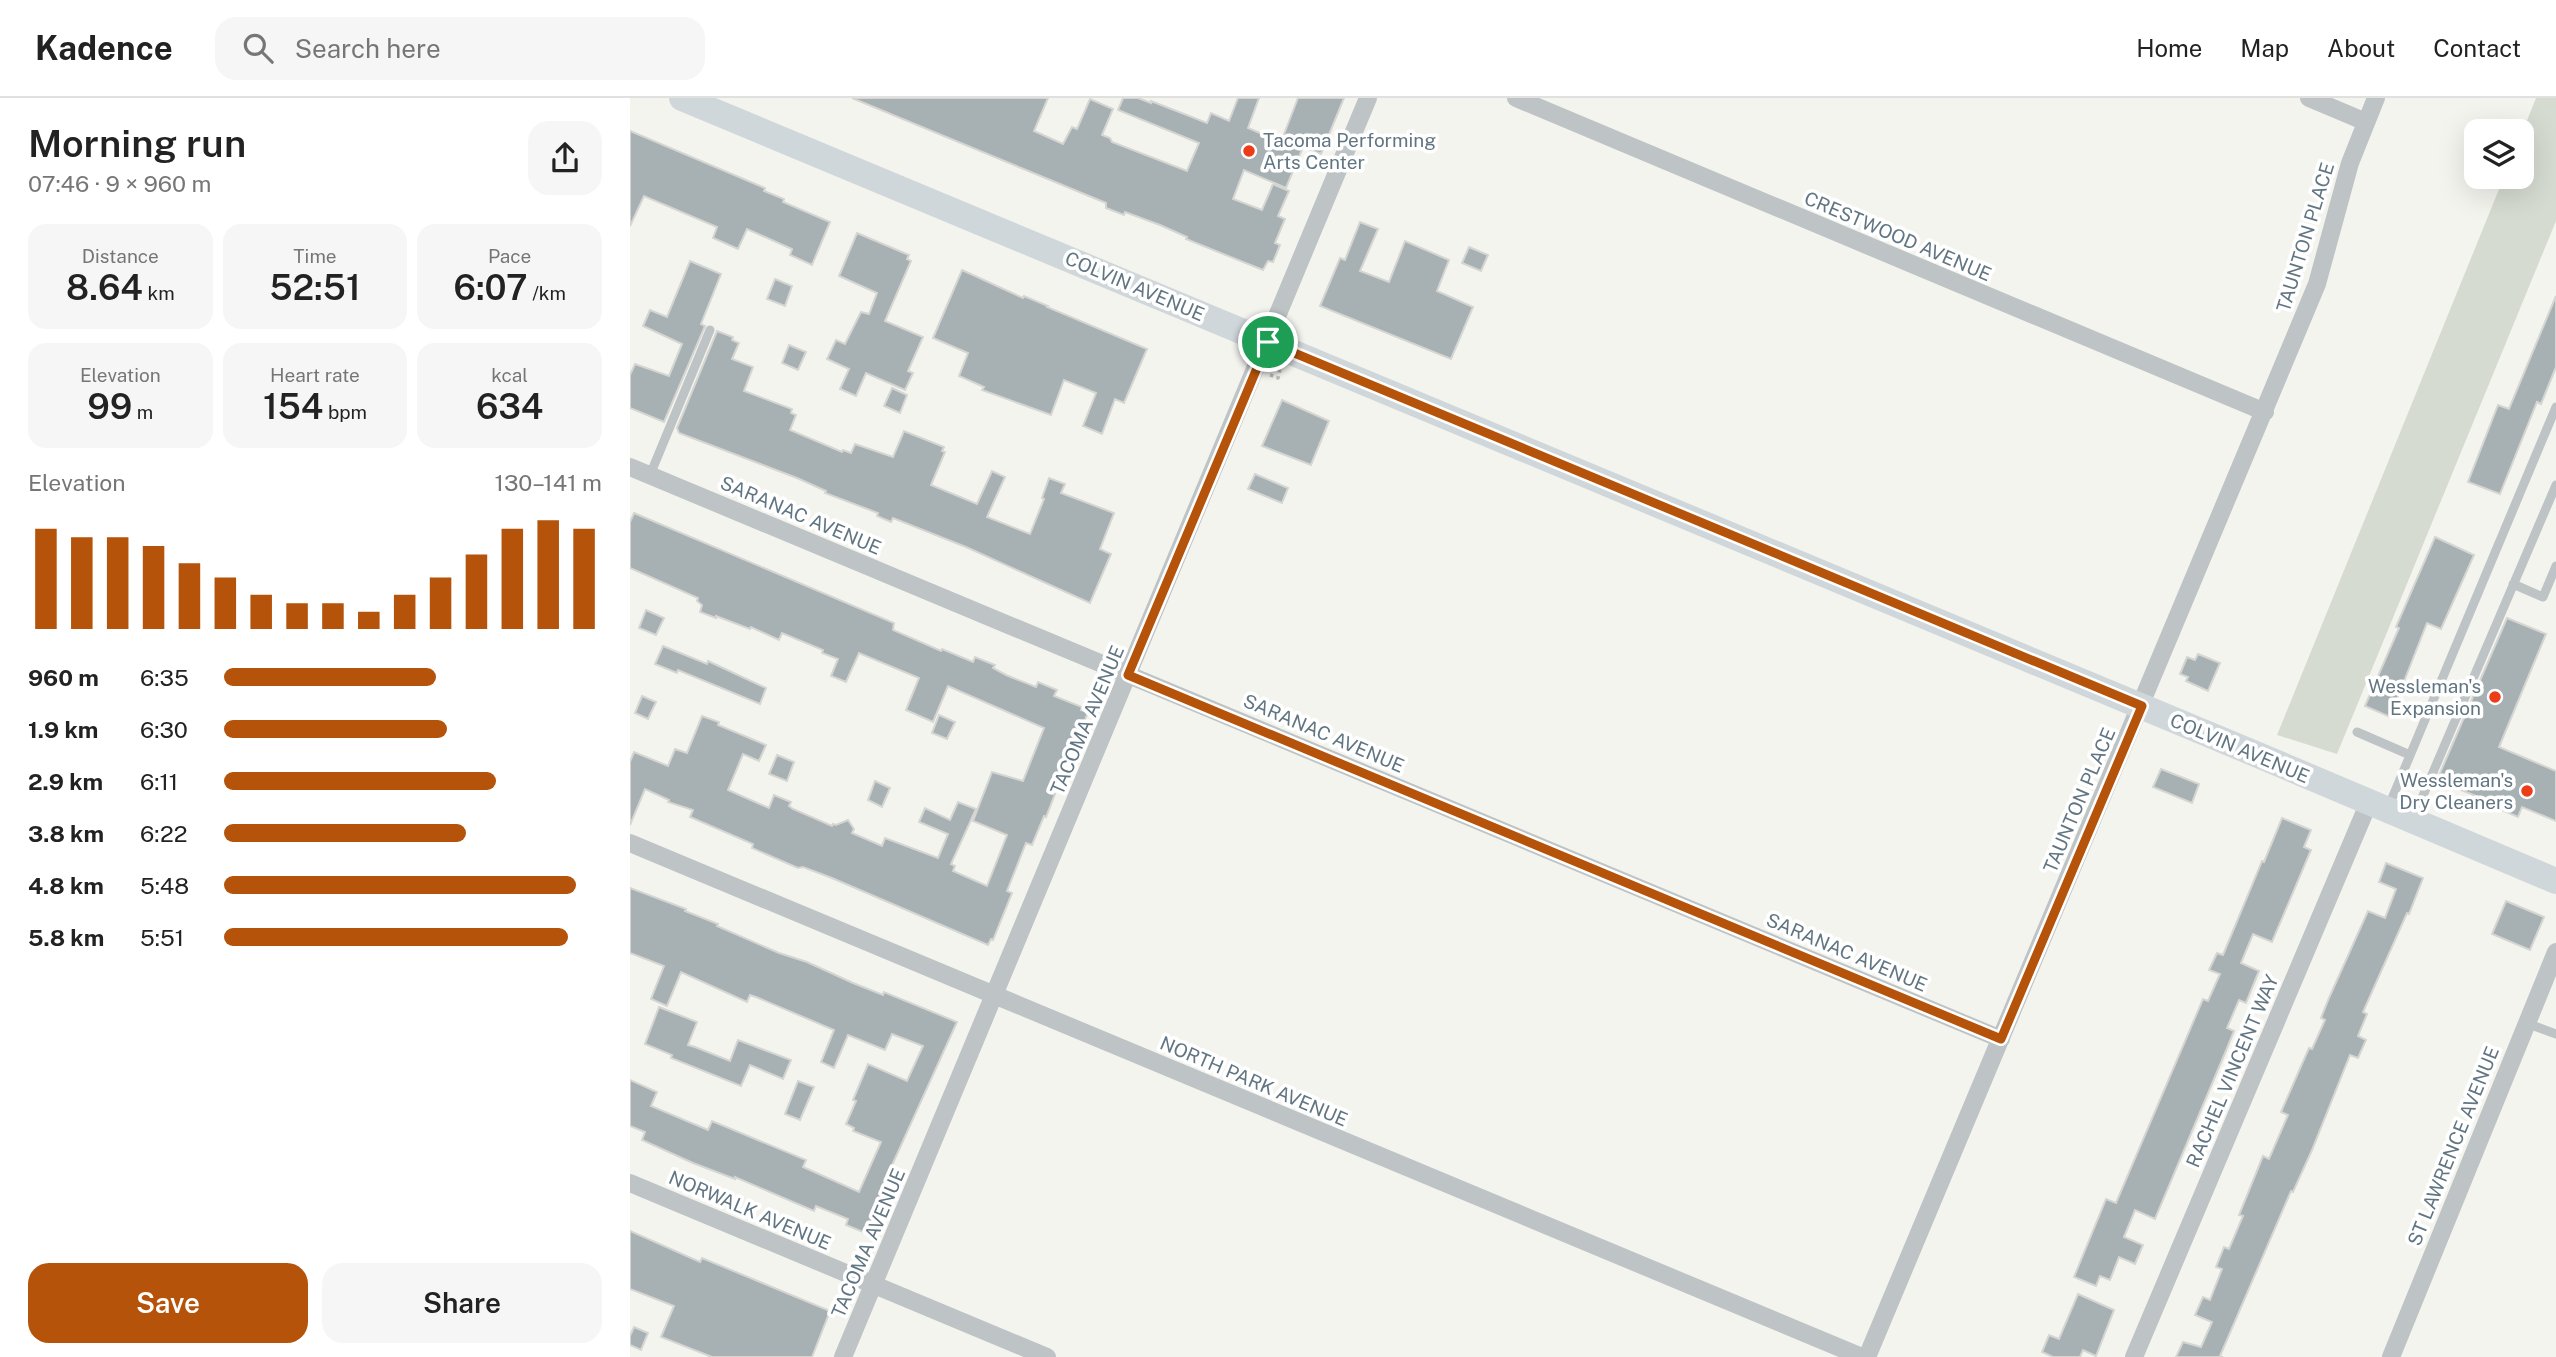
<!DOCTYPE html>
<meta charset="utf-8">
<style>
body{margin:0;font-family:"Public Sans",sans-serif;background:#f6f6f6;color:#222;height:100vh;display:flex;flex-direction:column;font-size:26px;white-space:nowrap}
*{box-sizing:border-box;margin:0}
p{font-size:23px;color:#767676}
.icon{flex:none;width:38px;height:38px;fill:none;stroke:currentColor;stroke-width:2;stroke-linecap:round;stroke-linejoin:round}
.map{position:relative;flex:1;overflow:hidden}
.sheet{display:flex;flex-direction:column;background:#fff;width:630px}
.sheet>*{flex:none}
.controls{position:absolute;left:1834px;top:21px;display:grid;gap:14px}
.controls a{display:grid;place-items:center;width:70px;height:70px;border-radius:14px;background:#fff;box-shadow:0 7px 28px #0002;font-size:35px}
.pin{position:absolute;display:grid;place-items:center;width:60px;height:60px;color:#fff;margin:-30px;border:4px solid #fff;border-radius:50%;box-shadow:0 2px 7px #0007}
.round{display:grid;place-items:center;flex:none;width:74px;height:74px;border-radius:21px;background:#f6f6f6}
.head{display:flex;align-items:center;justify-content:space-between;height:119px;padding:0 28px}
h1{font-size:38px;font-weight:600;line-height:52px}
.stats{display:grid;grid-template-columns:repeat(3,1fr);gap:10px;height:119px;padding:7px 28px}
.stats div{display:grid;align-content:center;border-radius:18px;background:#f6f6f6;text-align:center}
.stats b{font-size:35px;font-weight:600}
.stats small{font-size:19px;font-weight:400}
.stats p{font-size:19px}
.chart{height:196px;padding:14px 28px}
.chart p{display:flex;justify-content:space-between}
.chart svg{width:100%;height:126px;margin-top:7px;stroke:#b45309;stroke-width:6}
.cta{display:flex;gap:14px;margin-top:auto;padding:14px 28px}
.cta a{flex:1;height:80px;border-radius:21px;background:#b45309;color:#fff;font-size:28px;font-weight:600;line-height:80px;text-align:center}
.cta a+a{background:#f6f6f6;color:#222}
ul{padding:0 28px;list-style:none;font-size:23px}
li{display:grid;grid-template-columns:112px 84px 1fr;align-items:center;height:52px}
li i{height:18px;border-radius:9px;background:#b45309}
header{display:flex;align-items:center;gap:42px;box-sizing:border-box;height:98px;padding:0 35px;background:#fff;border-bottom:2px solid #e0e0e0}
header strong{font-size:33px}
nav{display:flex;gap:38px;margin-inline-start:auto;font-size:24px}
.search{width:490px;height:63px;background:#f6f6f6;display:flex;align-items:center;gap:18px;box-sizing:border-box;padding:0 24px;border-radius:21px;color:#767676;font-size:26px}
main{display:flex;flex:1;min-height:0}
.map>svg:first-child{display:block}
.green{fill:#d5dbd0}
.building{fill:#a7b1b4;stroke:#d5d5d2;stroke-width:2}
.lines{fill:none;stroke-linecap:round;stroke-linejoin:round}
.path{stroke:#babdbf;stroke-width:3.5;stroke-dasharray:3.5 3.5;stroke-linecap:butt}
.lane{stroke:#bec4c6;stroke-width:9}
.street{stroke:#bec4c6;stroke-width:18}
.secondary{stroke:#d0d7da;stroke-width:26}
.route-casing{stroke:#fff;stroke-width:14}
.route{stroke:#b45309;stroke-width:9}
.poi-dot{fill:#ec3c18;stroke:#fff;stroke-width:2.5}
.labels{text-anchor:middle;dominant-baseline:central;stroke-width:7;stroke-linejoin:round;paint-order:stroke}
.poi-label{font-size:19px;fill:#617682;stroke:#fff;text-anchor:end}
.street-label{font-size:19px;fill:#617682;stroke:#fff}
</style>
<header>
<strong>Kadence</strong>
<div class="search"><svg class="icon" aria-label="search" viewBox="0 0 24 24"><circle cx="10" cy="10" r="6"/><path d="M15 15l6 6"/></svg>Search here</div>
<nav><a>Home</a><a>Map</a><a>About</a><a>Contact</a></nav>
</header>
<main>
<section class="sheet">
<div class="head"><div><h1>Morning run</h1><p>07:46 · 9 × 960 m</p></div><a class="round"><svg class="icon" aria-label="share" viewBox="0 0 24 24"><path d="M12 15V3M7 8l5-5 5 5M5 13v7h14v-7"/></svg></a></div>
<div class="stats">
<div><p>Distance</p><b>8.64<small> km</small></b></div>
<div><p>Time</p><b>52:51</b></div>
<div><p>Pace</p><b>6:07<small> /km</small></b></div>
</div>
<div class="stats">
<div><p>Elevation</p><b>99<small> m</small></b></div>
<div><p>Heart rate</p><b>154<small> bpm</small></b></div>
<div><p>kcal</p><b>634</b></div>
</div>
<div class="chart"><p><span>Elevation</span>130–141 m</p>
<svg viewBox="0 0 160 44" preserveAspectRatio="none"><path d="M5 44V9M15 44V12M25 44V12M35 44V15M45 44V21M55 44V26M65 44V32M75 44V35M85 44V35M95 44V38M105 44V32M115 44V26M125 44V18M135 44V9M145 44V6M155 44V9"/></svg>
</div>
<ul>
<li><b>960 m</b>6:35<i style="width:56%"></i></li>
<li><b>1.9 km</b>6:30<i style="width:59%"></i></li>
<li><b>2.9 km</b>6:11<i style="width:72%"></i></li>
<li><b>3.8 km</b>6:22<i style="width:64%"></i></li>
<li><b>4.8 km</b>5:48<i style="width:93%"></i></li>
<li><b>5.8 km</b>5:51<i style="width:91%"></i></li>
</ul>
<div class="cta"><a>Save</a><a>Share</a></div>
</section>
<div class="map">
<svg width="1926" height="1259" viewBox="0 0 1926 1259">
<rect width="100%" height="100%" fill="#f4f4ef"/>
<!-- green -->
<path class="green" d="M1906,0H1926V123L1707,656L1647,637L1874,79H1892V35Z"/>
<!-- building -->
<path class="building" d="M222,0H418L404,33L433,46L442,29L447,31L460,1L483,11L472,37L480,40L482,44L557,73L569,45L488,12L493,0H508L521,5V3L577,25L581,15L599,23L608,0H629L618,30L651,44L668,0H714L691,56L673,49L656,90L614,72L603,101L632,112L643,86L659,93L648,118L655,121L645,145L650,147L643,164L638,163L633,172L556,141L557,139L530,127L495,114L494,117L476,110V105Z
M0,33L135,90L134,93L154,101L153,104L200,124L182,167L160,157L162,151L117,131L108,151L83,140L87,129L14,98L0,128Z
M730,124L748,131L730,173L759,184L775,143L819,162L807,193L843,209L821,261L690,208L710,160L715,162Z
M227,135L279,157L277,161L281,163L255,223L293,239L278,273L283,275L275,292L236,275L226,298L210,291L219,271L197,261L206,242L215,246L231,214L239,216L247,195L209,178Z
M839,149L858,157L851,173L832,165Z
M60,163L91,176L71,226L75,228L34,324L0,310V277L5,266L39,278L52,246L13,228L20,212L37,219Z
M332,172L393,200L394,198L418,208L417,209L517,251L494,305L485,301L472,336L453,328L466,295L434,282L421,317L352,292L354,289L329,278L338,255L303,240Z
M145,181L162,188L155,208L137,201Z
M1926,198V269L1911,306L1907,304L1870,396L1838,384L1868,307L1879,311Z
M87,233L103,239L102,242L109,245L102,261L123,269L114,293L162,311L161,315L166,317L160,332L212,354L213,352L221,355L225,346L263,359L274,333L314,349L312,353L315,354L301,387L347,406L362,373L375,379L357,419L400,436L414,401L412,400L419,380L435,386L431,395L484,415L470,451L481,456L460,505L336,449L263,420L261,424L247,418L248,415L195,395L196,393L167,380L49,335L47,330Z
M159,247L176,254L168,272L152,265Z
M262,290L277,297L270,315L254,308Z
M652,302L699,323L681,367L632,348Z
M625,376L658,390L652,405L618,391Z
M4,415L264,525L263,532L311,553L312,551L343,564L345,559L365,567L363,570L376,577L406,589L408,584L427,592L424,598L452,609L451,612L458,614L451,633L446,631L420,694L425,696L416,719L414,718L402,747L396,745L377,793L382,795L363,842L361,841L358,847L202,780L173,769L168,770L122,750L123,746L60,719L63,712L38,704L39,702L15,691L0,727V664L4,654L38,668L45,651L57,655L72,618L89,624L88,627L136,647L129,663L113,656L98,692L139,710L144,697L161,704L159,708L163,711L202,728L203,726L206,727L218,722L224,731L222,735L252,748L255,740L308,760L318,736L289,724L295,710L320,722L328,704L346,711L321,766L325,768L323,773L357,788L377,737L343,723L362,674L393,683L414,630L318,588L303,624L276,612L289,580L229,555L216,584L201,578L208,561L192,555L193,552L152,535L149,542L121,529L120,531L86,518V520L70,514L72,507L67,503L68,500L0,470V424Z
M1805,439L1844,457L1811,531L1797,525L1760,619L1735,608L1769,530L1766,529Z
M16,512L34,520L26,537L9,530Z
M1877,520L1916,536L1869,649L1926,673V723L1892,709L1888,719L1862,708L1863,705L1807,682Z
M33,548L77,566L78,563L136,590L130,606L48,572L47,575L25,566Z
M1568,556L1590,565L1578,593L1556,583L1558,579L1550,576L1557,559L1565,562Z
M12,598L26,604L18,621L5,615Z
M309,617L325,624L317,641L302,635Z
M147,657L164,664L157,683L139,676Z
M1531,671L1569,686L1562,705L1523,689Z
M245,683L260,690L252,709L238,702Z
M1652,720L1681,732L1674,749L1681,752L1642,844L1623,836L1611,865L1629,873L1616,905L1609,902L1597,930L1604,933L1595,955L1525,1121L1505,1112L1494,1139L1513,1147L1505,1166L1489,1159L1480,1182L1470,1178L1466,1188L1444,1179L1476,1101L1486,1105L1573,901L1578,903L1590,876L1579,872L1587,855L1593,857L1632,763L1634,764Z
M1756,765L1793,780L1779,816L1777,815L1733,914L1737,916L1728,938L1736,942L1728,960L1720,957L1682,1052L1663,1094L1661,1093L1590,1258L1593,1259H1546L1553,1244L1571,1249L1582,1224L1565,1217L1573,1199L1580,1202L1592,1171L1586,1169L1594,1149L1599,1151L1613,1118L1609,1117L1633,1058L1639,1061L1658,1017L1651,1014L1679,950L1682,951L1695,922L1691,920L1699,900L1738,813L1755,820L1766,791L1749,784Z
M0,790L56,811L55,813L88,826L87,828L149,855L177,864L223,885L253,897L254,894L327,924L253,1087L257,1089L238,1136L216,1127L218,1121L186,1108L184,1113L105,1079V1081L63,1065L12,1042L15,1034L0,1028V982L27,994L21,1008L78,1032L82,1023L176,1062L173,1069L229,1094L251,1044L223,1033L224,1030L216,1026L226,1003L223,1002L238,966L277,983L293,948L262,936L255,952L218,937L204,970L191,964L204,932L126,899L120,897L117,904L51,874L37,908L21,901L34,868L0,855Z
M1876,803L1914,819L1900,852L1862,836Z
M29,909L67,924L58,947L65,949L100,963L108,942L161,962L153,981L120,967L111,988L41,960L42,957L15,946Z
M168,983L184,989L170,1022L155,1016Z
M0,1133L70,1164L72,1160L200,1213L182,1259H82L31,1239L44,1208L0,1191Z
M1448,1196L1484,1212L1466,1258L1453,1252L1450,1259H1423L1412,1254L1419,1237L1429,1241Z
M4,1229L18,1235L11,1252L0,1247V1238Z"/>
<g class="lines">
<!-- path -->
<path class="path" d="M640,277L648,280L650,271"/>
<!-- lane -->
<path class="lane" d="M20,377L80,232
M1883,486L1913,499L1926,468
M1727,634L1780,657
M1758,710L1926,309
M1783,721L1926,387
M1896,925L1926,936"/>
<!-- street -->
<path class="street" d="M886,0L1635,314
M1679,0L1736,24
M0,369L1371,941
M0,745L1232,1259
M0,1085L417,1259
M213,1259L738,0
M1237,1259L1687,186L1720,65L1746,0
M1504,1259L1739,704
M1761,1259L1926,854"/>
<!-- secondary -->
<path class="secondary" d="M52,0L1628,657L1926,783"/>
</g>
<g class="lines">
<defs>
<path id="route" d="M638,244L1512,608L1371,941L498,577Z"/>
</defs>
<!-- route casing -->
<use href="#route" class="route-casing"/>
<!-- route -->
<use href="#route" class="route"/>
</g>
<!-- markers -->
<g class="poi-dot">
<circle cx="619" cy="53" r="7"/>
<circle cx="1865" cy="599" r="7"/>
<circle cx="1897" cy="693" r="7"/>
</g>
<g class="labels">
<!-- poi labels -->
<g class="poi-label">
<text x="633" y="42" text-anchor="start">Tacoma Performing<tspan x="633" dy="22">Arts Center</tspan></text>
<text x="1851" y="588">Wessleman's<tspan x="1851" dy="22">Expansion</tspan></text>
<text x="1883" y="682">Wessleman's<tspan x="1883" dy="22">Dry Cleaners</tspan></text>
</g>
<!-- street labels -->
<g class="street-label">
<text transform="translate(1268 138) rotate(23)">CRESTWOOD AVENUE</text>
<text transform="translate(1675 139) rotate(-73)">TAUNTON PLACE</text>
<text transform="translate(505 188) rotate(23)">COLVIN AVENUE</text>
<text transform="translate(171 417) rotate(23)">SARANAC AVENUE</text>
<text transform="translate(457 622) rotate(-67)">TACOMA AVENUE</text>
<text transform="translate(694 635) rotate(23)">SARANAC AVENUE</text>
<text transform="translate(1610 650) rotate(23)">COLVIN AVENUE</text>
<text transform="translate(1449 702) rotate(-67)">TAUNTON PLACE</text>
<text transform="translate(1217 854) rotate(23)">SARANAC AVENUE</text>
<text transform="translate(1602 973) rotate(-67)">RACHEL VINCENT WAY</text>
<text transform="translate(624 983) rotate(23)">NORTH PARK AVENUE</text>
<text transform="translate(1823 1048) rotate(-68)">ST LAWRENCE AVENUE</text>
<text transform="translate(120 1112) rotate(23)">NORWALK AVENUE</text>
<text transform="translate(238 1145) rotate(-67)">TACOMA AVENUE</text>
</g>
</g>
</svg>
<div class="controls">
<a><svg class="icon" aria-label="layers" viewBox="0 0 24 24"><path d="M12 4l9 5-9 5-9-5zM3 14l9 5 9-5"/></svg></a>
</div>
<div class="pin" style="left:638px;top:244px;background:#1e9e55"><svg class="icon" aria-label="arrive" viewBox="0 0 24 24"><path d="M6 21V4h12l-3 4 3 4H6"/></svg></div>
</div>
</main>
